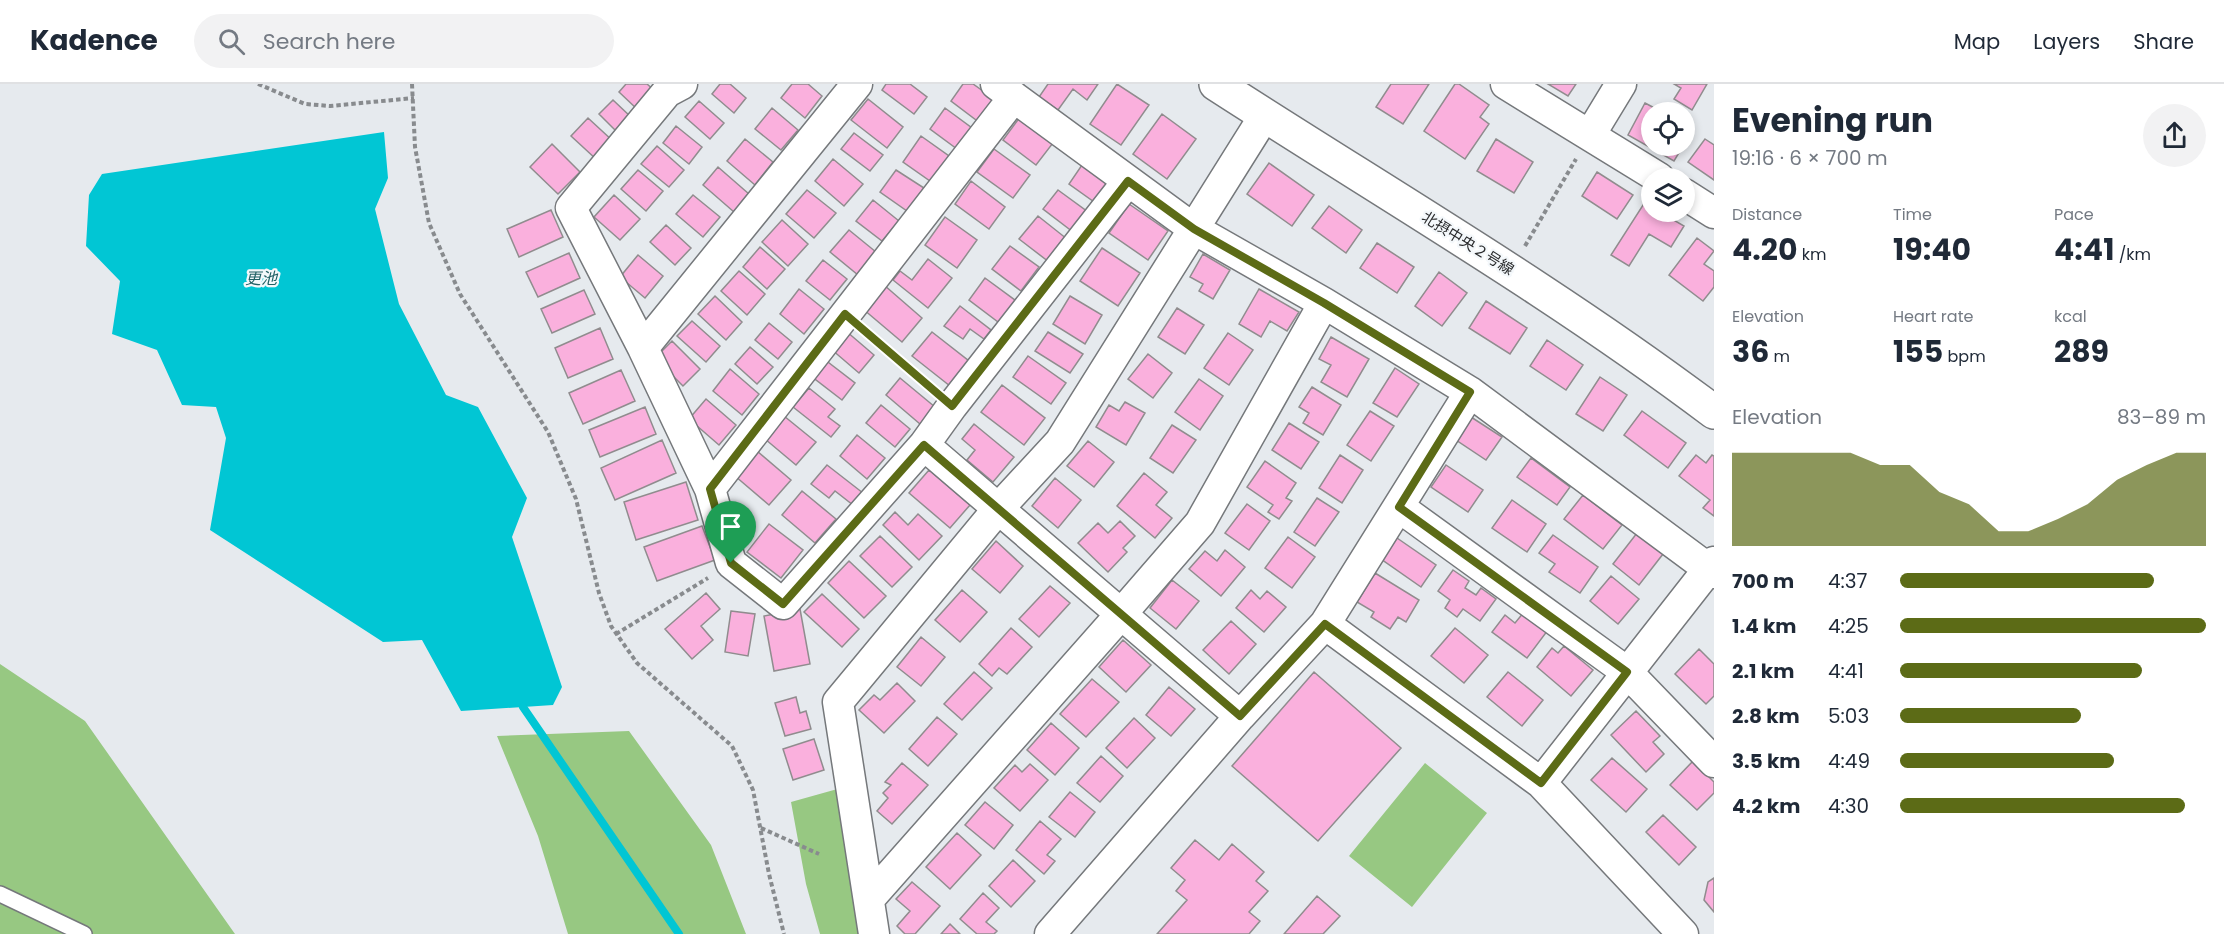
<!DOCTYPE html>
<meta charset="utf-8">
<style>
body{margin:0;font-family:Poppins,"Noto Sans JP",sans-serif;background:#f2f2f3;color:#1f2937;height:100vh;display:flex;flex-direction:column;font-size:22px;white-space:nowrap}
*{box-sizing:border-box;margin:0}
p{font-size:20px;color:#747a83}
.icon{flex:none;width:33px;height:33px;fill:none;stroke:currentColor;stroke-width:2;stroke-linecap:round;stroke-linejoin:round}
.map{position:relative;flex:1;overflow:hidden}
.panel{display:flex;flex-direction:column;background:#fff;width:510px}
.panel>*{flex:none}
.tools{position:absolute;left:1641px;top:18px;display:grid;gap:12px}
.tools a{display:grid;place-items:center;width:54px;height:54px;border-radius:50%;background:#fff;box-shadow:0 3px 9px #0003;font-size:30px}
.pin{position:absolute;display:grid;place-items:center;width:51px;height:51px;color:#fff;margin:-62px -26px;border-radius:50% 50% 50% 0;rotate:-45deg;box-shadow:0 0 6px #0007}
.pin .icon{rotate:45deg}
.round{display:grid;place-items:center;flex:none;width:63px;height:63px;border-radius:32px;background:#f2f2f3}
.headline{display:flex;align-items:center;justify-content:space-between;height:102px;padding:0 18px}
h1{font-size:33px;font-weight:700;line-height:45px}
.stats{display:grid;grid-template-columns:repeat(3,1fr);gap:9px;height:102px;padding:6px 18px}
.stats div{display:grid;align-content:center}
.stats b{font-size:30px;font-weight:700}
.stats small{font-size:16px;font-weight:400}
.stats p{font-size:16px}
.chart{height:168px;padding:12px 18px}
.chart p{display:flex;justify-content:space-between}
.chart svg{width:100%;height:108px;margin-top:6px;fill:#5c6b16;opacity:.7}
ul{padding:0 18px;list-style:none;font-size:20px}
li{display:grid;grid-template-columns:96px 72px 1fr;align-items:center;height:45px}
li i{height:15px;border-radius:8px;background:#5c6b16}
header{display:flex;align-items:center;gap:36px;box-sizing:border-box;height:84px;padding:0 30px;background:#fff;border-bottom:2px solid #e0e1e3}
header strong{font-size:28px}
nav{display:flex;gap:33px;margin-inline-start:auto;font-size:21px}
.search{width:420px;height:54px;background:#f2f2f3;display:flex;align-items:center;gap:15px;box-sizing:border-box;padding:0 21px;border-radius:33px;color:#747a83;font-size:22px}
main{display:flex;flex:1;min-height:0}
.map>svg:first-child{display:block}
.green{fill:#97c882}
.water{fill:#01c6d4}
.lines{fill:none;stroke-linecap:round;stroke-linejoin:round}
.stream{stroke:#01c6d4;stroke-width:8}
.building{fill:#fab0dd;stroke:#908c8e;stroke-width:1.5}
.service-casing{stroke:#75787b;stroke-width:18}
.minor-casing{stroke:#75787b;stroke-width:33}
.tertiary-casing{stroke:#75787b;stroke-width:36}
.path{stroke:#888b8e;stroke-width:4;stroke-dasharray:4.5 3;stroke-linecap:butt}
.service{stroke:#fff;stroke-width:15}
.minor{stroke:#fff;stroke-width:30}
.tertiary{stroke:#fff;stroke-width:33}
.route-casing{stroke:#fff;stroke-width:12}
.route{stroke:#5c6b16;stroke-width:8}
.labels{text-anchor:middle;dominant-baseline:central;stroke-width:4.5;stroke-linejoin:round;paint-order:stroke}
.street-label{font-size:15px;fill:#2a2b2d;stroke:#f4f8fb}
.water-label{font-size:16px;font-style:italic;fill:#216065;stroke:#f4f8fb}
</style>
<header>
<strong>Kadence</strong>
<div class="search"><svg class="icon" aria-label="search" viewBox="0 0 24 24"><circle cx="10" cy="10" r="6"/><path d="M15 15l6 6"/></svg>Search here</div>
<nav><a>Map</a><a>Layers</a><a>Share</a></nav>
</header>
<main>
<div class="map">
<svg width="1714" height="850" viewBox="0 0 1714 850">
<rect width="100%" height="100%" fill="#e6eaee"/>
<!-- green -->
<path class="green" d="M0,580L85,637L235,850H0Z
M629,647L711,761L746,850H568L538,752L497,652Z
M1425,679L1487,729L1412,823L1349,772Z
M841,704L863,850H820L806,800L791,718Z"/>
<!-- water -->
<path class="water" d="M384,48L388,94L375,125L399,220L446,311L478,323L527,414L512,453L562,603L553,621L461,627L422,556L383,558L210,446L226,354L216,323L182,321L157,266L112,250L120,197L86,162L89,111L102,90Z"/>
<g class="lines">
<!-- stream -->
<path class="stream" d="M523,623L679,850"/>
</g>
<!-- building -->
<path class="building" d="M626,0H647L655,7L638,26L619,8Z
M720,0H730L746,14L734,29L712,10Z
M792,0H808L822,12L805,34L781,14Z
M886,0H910L927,13L914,30L882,6Z
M963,0H973L997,17L980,39L951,17Z
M1048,0H1098L1087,16L1073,5L1058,26L1039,13Z
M1117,0L1149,21L1121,61L1090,40Z
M1391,0H1429L1403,40L1376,23Z
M1455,0H1459L1489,21L1480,33L1489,40L1465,75L1424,47Z
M1548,0H1576L1568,12Z
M1674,0H1707L1692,26L1674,15L1681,4Z
M868,15L903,43L887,64L851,36Z
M613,16L632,34L618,49L599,30Z
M699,17L724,39L710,55L685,33Z
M1645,19L1662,28H1652V62H1683L1674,77L1628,51Z
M772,24L798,46L781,66L755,45Z
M945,24L972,44L957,65L930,45Z
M1162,30L1196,55L1167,95L1133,70Z
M1020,33L1053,59L1036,81L1003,56Z
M588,34L614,58L597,76L571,52Z
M1684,41L1692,45L1684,59Z
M676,42L702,63L689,80L663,59Z
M854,49L883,71L870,87L841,65Z
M921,52L949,72L930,97L903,78Z
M745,55L773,78L755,101L727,77Z
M1496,55L1533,78L1514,109L1477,87Z
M1705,55L1714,61V96L1688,78Z
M552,60L580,88L558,110L530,83Z
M657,62L684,86L669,103L641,80Z
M994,65L1030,91L1013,114L977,88Z
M833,75L863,100L844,122L815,97Z
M1084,78L1112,98L1097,120L1069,100Z
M1269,79L1314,111L1292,142L1247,110Z
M718,83L749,110L734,128L703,101Z
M638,86L663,107L646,127L621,105Z
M896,86L924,104L907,127L880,108Z
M1597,88L1633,111L1617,135L1582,112Z
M971,97L1005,123L989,145L955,120Z
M807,106L836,129L814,154L786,130Z
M1058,106L1088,128L1073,148L1043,125Z
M614,111L640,135L620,156L594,133Z
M693,111L720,133L703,153L676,130Z
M873,116L899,137L882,157L856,137Z
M1645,118L1652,122V128H1660L1684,142L1671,163L1649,150L1629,182L1611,171Z
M1129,120L1168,147L1148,176L1109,149Z
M1329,122L1362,146L1346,169L1312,144Z
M551,126L563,153L519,173L507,145Z
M1038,132L1067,155L1049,178L1019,155Z
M945,133L977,156L957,184L925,161Z
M782,136L808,160L788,182L762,158Z
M666,141L691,164L675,181L650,158Z
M849,146L876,168L858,191L830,168Z
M1697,154L1714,167L1704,180L1714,187V203L1703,217L1669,191Z
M1377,159L1414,183L1397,209L1360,184Z
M1010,162L1039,183L1021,207L992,185Z
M760,163L785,185L767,205L743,183Z
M1102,164L1140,189L1118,222L1080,197Z
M569,169L580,194L538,213L526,188Z
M1203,170L1230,186L1213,215L1199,207L1203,200L1190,193Z
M638,171L663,192L645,214L620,193Z
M928,175L952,194L928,224L893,196L900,187L912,196Z
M823,176L847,195L830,216L806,197Z
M739,187L765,210L747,231L721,207Z
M1439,188L1467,209L1442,242L1415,222Z
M985,194L1019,219L1002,241L969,216Z
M884,201L922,234L902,258L863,225Z
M799,205L824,225L804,250L780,230Z
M1259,205L1299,228L1287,247L1270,237L1261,253L1239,240Z
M584,206L595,230L552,249L541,225Z
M715,212L742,238L726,256L698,230Z
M1070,212L1102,231L1085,260L1053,240Z
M1486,217L1527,244L1510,270L1469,244Z
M960,222L991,246L984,255L970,245L963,255L944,242Z
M1177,224L1204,241L1185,270L1158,253Z
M692,237L720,262L706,278L677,252Z
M769,239L792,258L778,275L755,256Z
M600,244L613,275L568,294L555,264Z
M846,247L874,271L859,289L831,265Z
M932,248L969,277L950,302L912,272Z
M1048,248L1083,270L1070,289L1035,267Z
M1228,249L1253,266L1229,301L1204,284Z
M1331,253L1369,275L1347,313L1321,298L1331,281L1319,275Z
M1547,256L1583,281L1566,306L1530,282Z
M672,257L700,285L683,302L655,274Z
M750,263L773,283L757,300L735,280Z
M1148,270L1172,289L1153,314L1128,295Z
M1028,272L1066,299L1051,320L1013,293Z
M824,275L855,299L842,316L811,292Z
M1395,284L1419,300L1397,333L1373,319Z
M730,285L759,310L742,331L713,307Z
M621,286L635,317L583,340L569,309Z
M1600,293L1627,311L1603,347L1576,330Z
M900,294L935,323L920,340L886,311Z
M1199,295L1223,312L1200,346L1175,328Z
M1002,301L1045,334L1024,361L981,328Z
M1312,303L1341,321L1323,351L1303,339L1309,329L1299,323Z
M809,304L835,325L828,333L840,342L831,353L793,323Z
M706,315L736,341L719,361L689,335Z
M1125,318L1145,329L1126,361L1096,343L1109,321L1119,327Z
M881,321L910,345L895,363L866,339Z
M645,323L656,350L600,373L589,346Z
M1370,327L1394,342L1371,377L1347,361Z
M1642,327L1686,359L1668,384L1624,351Z
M784,332L816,358L796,381L765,355Z
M1471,333L1502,353L1486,376L1456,356Z
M1289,339L1319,358L1301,385L1272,366Z
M974,340L1014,373L993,398L967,376L975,366L962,355Z
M1172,341L1196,356L1173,389L1150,374Z
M857,351L885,374L867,395L840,372Z
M662,356L676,389L615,416L601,384Z
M1088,357L1114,378L1094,403L1067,382Z
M757,367L791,396L769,421L735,392Z
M1340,371L1363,386L1342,419L1319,404Z
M1696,371L1706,379L1712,371L1714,372V432L1703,424L1710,416L1679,392Z
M1531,374L1570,403L1557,421L1517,393Z
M1265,377L1296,399L1286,414L1292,417L1279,435L1268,428L1273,421L1247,403Z
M827,381L863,409L853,421L835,407L829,414L811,400Z
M1446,381L1483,406L1468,428L1431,403Z
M929,386L970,421L950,444L909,409Z
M1144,389L1167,408L1156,421L1172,434L1155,454L1117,422Z
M1055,394L1081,416L1058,444L1032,422Z
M686,398L698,436L636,456L624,418Z
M802,407L836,435L815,459L782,431Z
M1583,411L1622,441L1603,465L1564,435Z
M1317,414L1339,428L1315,462L1294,448Z
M1512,416L1546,440L1527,468L1492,444Z
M1247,420L1270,437L1249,466L1225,449Z
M895,428L908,441L918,430L942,452L919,476L883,441Z
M1120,437L1135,452L1123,464L1127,468L1108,488L1078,459L1098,439L1108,449Z
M769,440L803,466L781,494L747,468Z
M702,442L715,476L657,497L644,463Z
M1637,449L1663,470L1639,501L1613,480Z
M1553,451L1598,483L1580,509L1549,488L1555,480L1539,469Z
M880,452L912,483L892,503L860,472Z
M1288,453L1315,473L1292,504L1265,484Z
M1397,454L1436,481L1421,503L1381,475Z
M996,457L1023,482L1000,509L972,485Z
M1225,466L1245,483L1221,512L1189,485L1205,467L1217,477Z
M849,477L886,512L864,534L828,499Z
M1453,486L1469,497L1465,504L1476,511L1481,504L1496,515L1480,537L1463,525L1457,533L1445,524L1450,516L1438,507Z
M1375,489L1419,516L1406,538L1398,533L1390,545L1371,533L1374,528L1357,518Z
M1611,492L1639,515L1618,540L1590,517Z
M1172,496L1199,517L1176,545L1150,524Z
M1050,502L1070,519L1039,553L1019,535Z
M962,506L987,528L960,558L935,536Z
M1251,506L1260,515L1267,507L1286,523L1264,548L1236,524Z
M706,509L720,525L701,542L713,556L692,575L665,545Z
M822,510L859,545L842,563L804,528Z
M800,525L810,580L774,587L764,532Z
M731,527L755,530L748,572L725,568Z
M1524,528L1548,546L1527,574L1492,548L1505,531L1515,539Z
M1231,537L1256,560L1229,590L1203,566Z
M1011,544L1032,563L1007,590L999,584L992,592L979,580Z
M1455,544L1488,571L1464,599L1431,572Z
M921,553L945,573L921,602L897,583Z
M1123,556L1151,581L1126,608L1099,583Z
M1564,562L1593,586L1571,612L1537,583L1552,564L1558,569Z
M1699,565L1714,580V612L1706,620L1675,590Z
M974,588L992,604L962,636L944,620Z
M1314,588L1401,664L1318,757L1232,682Z
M1508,588L1543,616L1522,642L1487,613Z
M1092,595L1119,618L1086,653L1060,630Z
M897,599L915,617L884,649L859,626L874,611L880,616Z
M1169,603L1195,625L1171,652L1146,631Z
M796,613L800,629L806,627L811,645L785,652L775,619Z
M1636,627L1660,652L1653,658L1664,670L1646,688L1611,651Z
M937,633L957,650L928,682L909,665Z
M1134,634L1155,654L1127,684L1106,664Z
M1051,639L1079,664L1055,691L1027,666Z
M814,655L824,686L793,696L783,665Z
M1101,672L1123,692L1100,718L1077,699Z
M1612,674L1647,705L1626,728L1591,696Z
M1693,677L1714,698V709L1697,726L1670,701Z
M902,679L928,701L892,740L877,727L888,714L883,709L891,701L885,698Z
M1030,680L1048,696L1020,727L994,704L1015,681L1022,688Z
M1070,708L1095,728L1075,753L1049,733Z
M985,718L1013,741L994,765L965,741Z
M1663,731L1696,763L1679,781L1646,748Z
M1040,737L1061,755L1047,771L1055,777L1044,790L1016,766Z
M957,749L981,771L950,805L926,783Z
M1195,756L1219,776L1232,760L1264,788L1256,797L1268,807L1249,828L1260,837L1249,850H1157L1187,816L1176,807L1185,796L1171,784Z
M1013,776L1035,797L1011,823L989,802Z
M1714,794V828L1704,816L1708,798Z
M912,798L940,822L915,850H905L897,842L910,827L896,815Z
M983,809L999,824L986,838L997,847L994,850H977L960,835Z
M1317,812L1340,832L1323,850H1284Z
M950,840L960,850H941Z"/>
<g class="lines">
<defs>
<path id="service" d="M0,810L84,850"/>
<path id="minor" d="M682,0L667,8L571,124L643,264L710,405L731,479L783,520L924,361L952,322L1128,97
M996,0L1194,145L1324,219L1470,308L1714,489
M1506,0L1659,94
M1590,51L1621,0
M1684,110L1714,129
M643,264L857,0
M924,361L1240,632
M710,405L1014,13
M1399,423L1627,588L1714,678
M1325,540L1541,699L1683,850
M1541,699L1714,478
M869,815L1122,529L1200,439L1324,219
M874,850L838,618L998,425L1060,358L1265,31
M1050,850L1240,632L1325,540L1470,308"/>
<path id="tertiary" d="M1216,0C1383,108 1555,208 1714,328"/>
</defs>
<!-- service casing -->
<use href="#service" class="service-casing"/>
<!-- minor casing -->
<use href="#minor" class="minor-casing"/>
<!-- tertiary casing -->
<use href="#tertiary" class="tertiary-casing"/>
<!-- path -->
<path class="path" d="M258,0L305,20L330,22L414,14
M412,0L415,63L429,139L460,210L548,348L576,415L599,509L611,542L637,579L732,662L753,706L769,790L784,850
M1525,162L1576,75
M866,248L931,304
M616,550L708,494
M761,744L819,770"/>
<!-- service -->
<use href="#service" class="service"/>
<!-- minor -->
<use href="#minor" class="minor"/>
<!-- tertiary -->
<use href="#tertiary" class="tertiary"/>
</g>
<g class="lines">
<defs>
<path id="route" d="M1128,97L1194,145L1324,219L1470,308L1399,423L1627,588L1541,699L1325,540L1240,632L924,361L783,520L731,479L710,405L845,230L952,322Z"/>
</defs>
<!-- route casing -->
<use href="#route" class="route-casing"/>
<!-- route -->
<use href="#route" class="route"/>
</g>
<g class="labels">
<!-- street labels -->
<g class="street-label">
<text transform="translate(1468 159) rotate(32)">北摂中央２号線</text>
</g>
<!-- water labels -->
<g class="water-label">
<text x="261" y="194">更池</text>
</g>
</g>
</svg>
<div class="tools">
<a><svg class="icon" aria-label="locate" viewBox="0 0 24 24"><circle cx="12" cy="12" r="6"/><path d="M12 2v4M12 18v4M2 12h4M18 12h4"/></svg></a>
<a><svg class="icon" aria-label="layers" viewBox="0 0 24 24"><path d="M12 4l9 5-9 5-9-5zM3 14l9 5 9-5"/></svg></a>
</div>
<div class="pin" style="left:731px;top:479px;background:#1e9e55"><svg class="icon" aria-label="arrive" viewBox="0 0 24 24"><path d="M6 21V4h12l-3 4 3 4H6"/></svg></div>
</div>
<section class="panel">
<div class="headline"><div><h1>Evening run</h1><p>19:16 · 6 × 700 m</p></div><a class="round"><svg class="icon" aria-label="share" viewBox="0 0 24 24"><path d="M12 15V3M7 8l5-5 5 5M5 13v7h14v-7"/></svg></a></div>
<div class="stats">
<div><p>Distance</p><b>4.20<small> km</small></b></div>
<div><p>Time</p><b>19:40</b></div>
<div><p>Pace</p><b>4:41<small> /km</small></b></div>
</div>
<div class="stats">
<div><p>Elevation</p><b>36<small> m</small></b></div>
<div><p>Heart rate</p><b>155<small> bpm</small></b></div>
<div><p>kcal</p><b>289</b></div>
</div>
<div class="chart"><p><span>Elevation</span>83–89 m</p>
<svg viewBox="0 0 160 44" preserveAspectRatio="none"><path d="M0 44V6L10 6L20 6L30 6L40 6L50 11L60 11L70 22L80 27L90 38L100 38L110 33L120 27L130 17L140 11L150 6L160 6V44z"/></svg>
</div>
<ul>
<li><b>700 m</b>4:37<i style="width:83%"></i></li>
<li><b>1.4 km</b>4:25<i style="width:100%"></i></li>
<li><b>2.1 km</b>4:41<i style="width:79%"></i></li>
<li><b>2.8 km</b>5:03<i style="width:59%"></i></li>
<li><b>3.5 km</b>4:49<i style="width:70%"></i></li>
<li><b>4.2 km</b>4:30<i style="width:93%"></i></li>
</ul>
</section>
</main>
